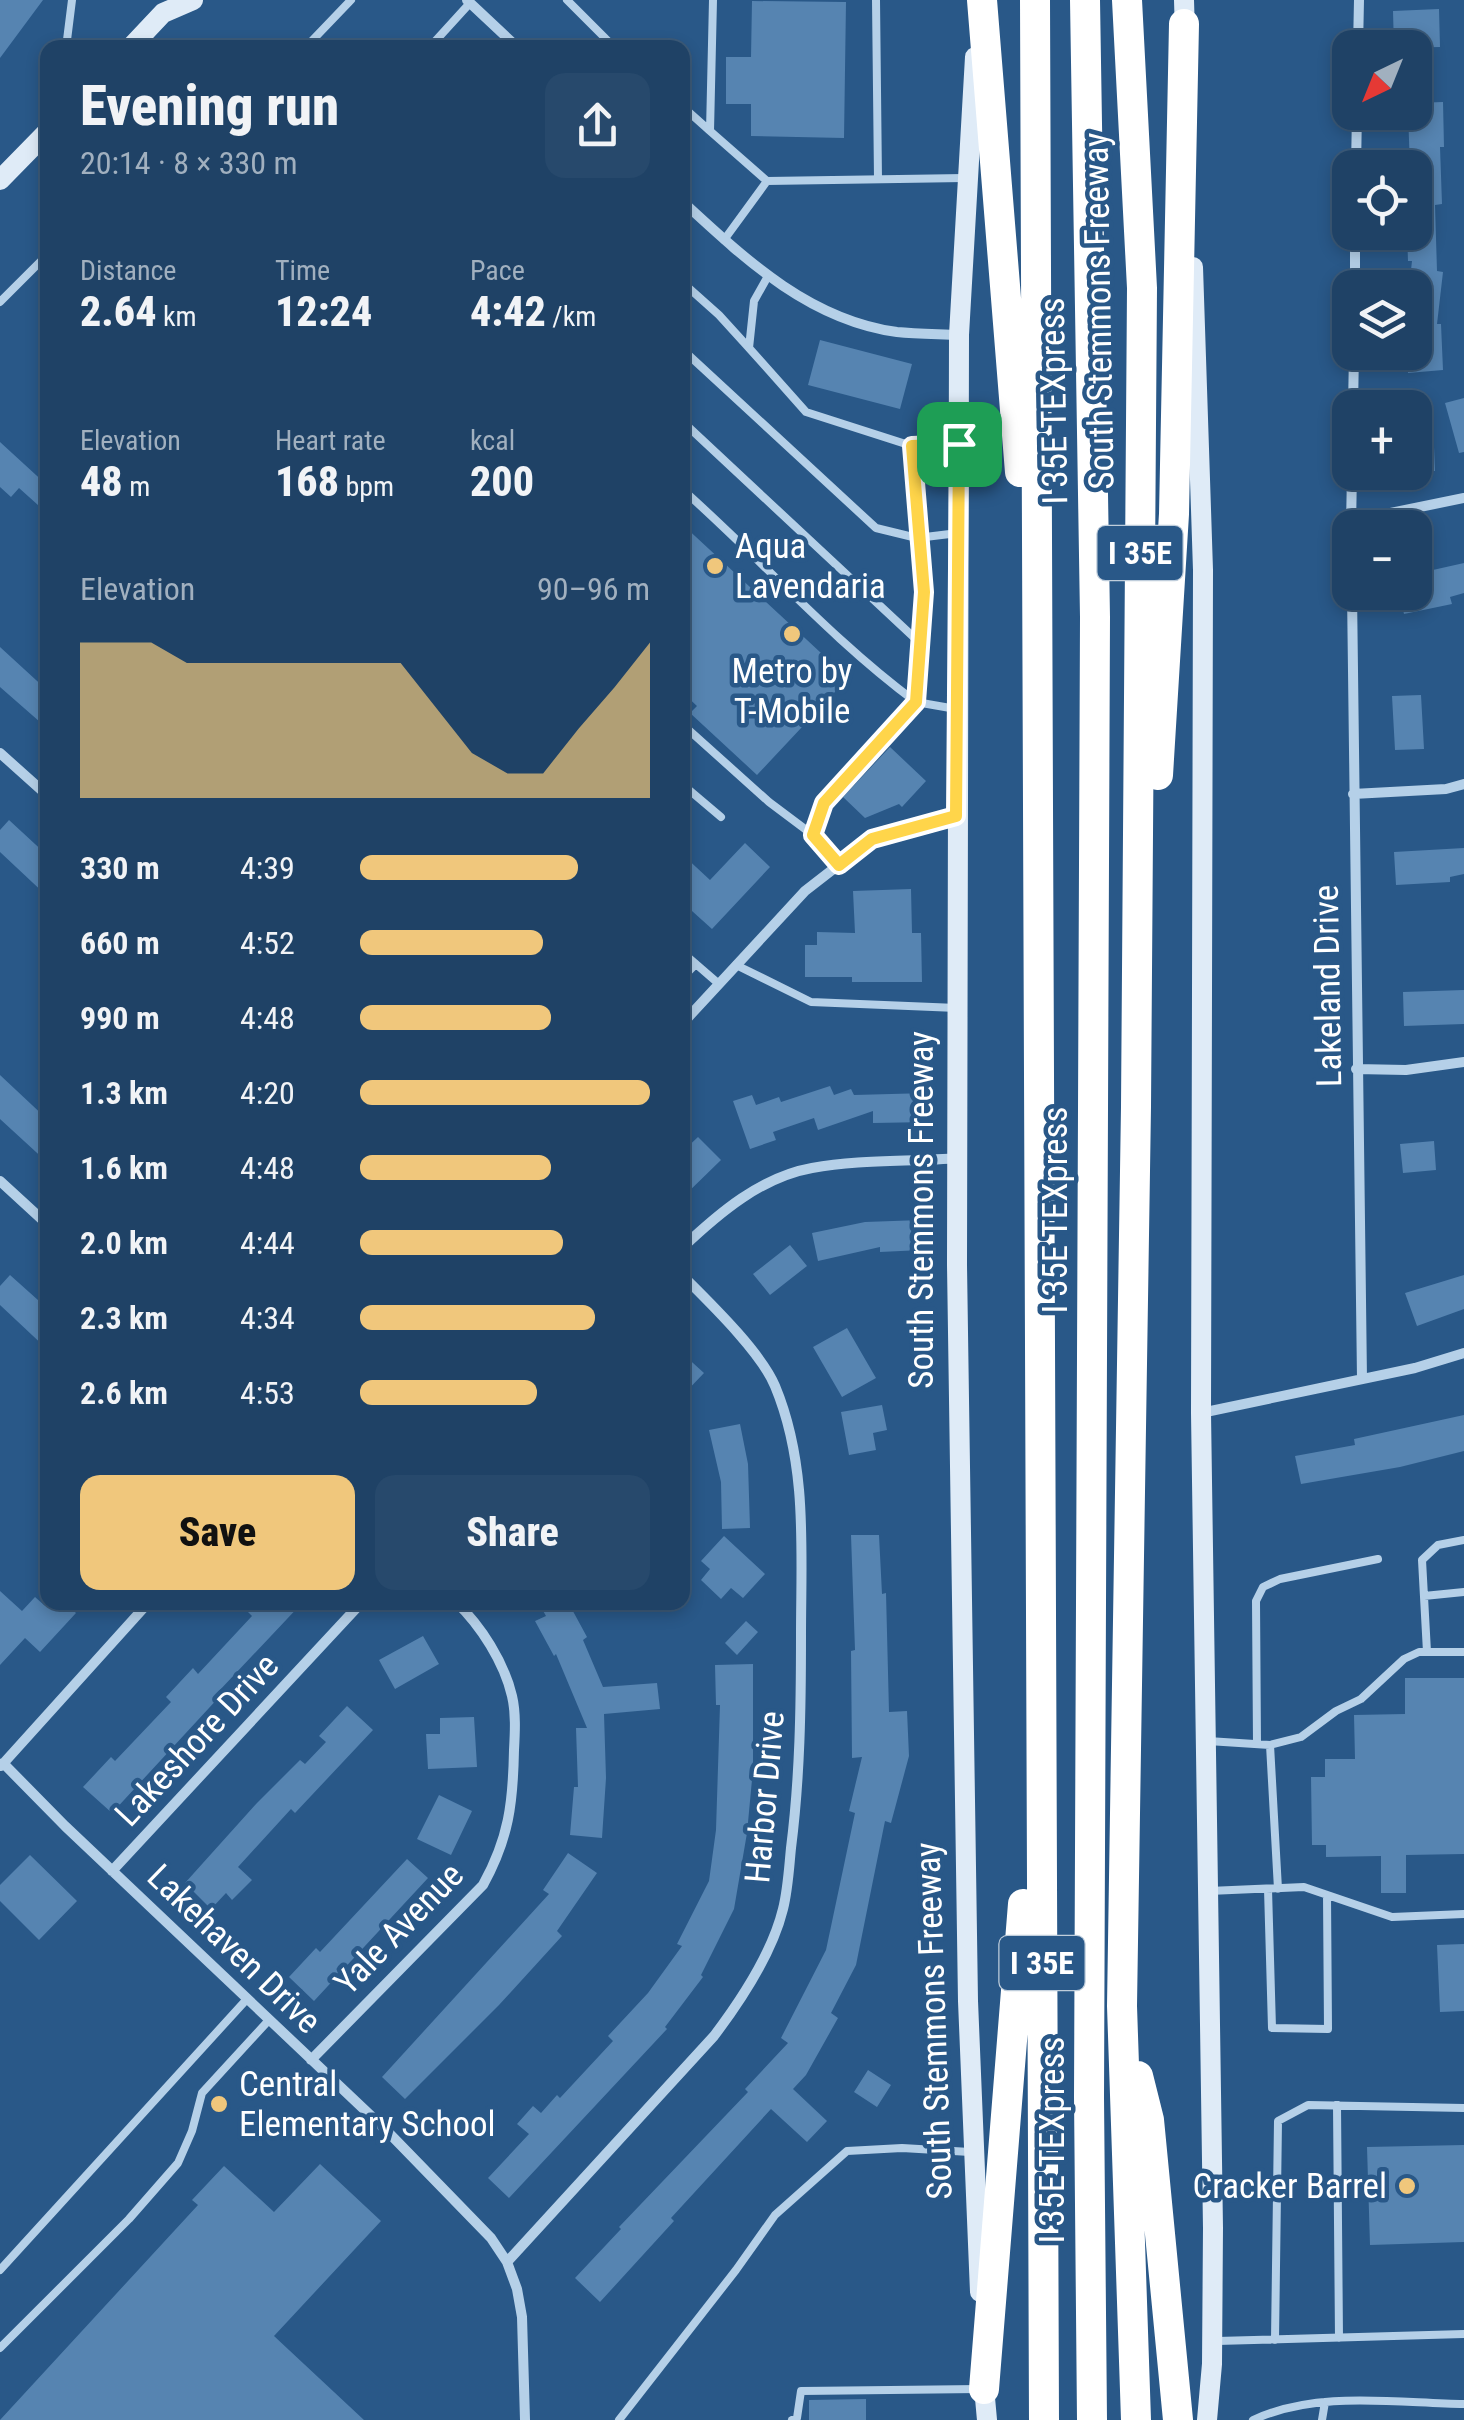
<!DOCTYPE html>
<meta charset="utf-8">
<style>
body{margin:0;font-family:"Roboto Condensed",sans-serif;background:#27496c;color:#f1f3f6;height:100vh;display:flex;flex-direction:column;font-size:38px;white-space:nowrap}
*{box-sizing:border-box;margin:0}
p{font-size:32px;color:#a1b0bf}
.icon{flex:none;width:55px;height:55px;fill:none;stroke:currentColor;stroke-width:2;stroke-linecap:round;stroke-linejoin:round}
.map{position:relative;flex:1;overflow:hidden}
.panel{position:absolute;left:40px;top:40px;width:650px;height:1570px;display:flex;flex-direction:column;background:#1f4266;border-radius:20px;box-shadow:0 5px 15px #0003,0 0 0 2px #3c5b7a}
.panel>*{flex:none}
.needle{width:65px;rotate:223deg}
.buttons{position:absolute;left:1332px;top:30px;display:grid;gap:20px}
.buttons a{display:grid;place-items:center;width:100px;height:100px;border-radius:20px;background:#1f4266;box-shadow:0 5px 15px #0003,0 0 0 2px #3c5b7a;font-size:50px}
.pin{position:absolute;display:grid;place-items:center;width:85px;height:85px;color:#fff;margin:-42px;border-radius:20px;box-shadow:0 5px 15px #0006}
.round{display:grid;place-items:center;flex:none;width:105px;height:105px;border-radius:20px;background:#27496c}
.overview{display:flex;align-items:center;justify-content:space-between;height:170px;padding:0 40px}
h1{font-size:55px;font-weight:800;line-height:75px}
.stats{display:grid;grid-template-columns:repeat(3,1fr);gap:15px;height:170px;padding:10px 40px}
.stats div{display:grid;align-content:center}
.stats b{font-size:42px;font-weight:800}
.stats small{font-size:28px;font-weight:400}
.stats p{font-size:28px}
.chart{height:280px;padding:20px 40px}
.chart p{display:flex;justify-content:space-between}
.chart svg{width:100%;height:180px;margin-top:10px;fill:#f0c77c;opacity:.7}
.action{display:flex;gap:20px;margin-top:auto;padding:20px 40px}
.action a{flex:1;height:115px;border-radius:20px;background:#f0c77c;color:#111;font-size:40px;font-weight:800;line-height:115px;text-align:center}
.action a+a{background:#27496c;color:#f1f3f6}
ul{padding:0 40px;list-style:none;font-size:32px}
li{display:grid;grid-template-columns:160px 120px 1fr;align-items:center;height:75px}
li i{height:25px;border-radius:12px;background:#f0c77c}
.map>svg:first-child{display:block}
.building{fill:#5684b1}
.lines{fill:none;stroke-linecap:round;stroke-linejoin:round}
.service{stroke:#b5d0e8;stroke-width:8}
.minor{stroke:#b5d0e8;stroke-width:10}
.secondary{stroke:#dfebf7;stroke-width:20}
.motorway{stroke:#fff;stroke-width:30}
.route-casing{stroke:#fff;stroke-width:20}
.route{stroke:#ffd54a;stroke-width:12}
.poi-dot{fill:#f0c77c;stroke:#295888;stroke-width:4}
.labels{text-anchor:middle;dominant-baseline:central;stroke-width:9;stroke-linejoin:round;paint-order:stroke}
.shield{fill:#295888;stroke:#bfcddb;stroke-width:2.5}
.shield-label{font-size:32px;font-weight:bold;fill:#fff}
.street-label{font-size:35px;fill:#fff;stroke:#295888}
.poi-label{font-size:35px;fill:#fff;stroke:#295888;text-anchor:start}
</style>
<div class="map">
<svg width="1464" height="2420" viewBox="0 0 1464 2420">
<rect width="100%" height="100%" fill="#295888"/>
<!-- building -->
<path class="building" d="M0,0H43L0,58Z
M752,1L846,2L844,138L751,136V104H726V57H751Z
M1439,9L1440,47L1394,48L1393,11Z
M1443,102L1444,147H1440L1442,204L1435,205L1437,271L1443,272L1437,324H1441L1443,370L1408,373L1407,352H1415V288H1409L1412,261H1408L1407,232H1415V168H1410L1408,112H1415V103Z
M820,340L912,364L900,409L808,385Z
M1464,398V452L1459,453L1445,403Z
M1415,423H1433L1435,471H1415Z
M0,442L48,486V514L19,488L11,497L0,487Z
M682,524L848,678L757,775L690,713L697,706L682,692Z
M1464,563V593L1450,597L1452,604L1404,614L1399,592H1415V574Z
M0,647L48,691V729L0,687Z
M1421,695L1424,749L1395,750L1392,696Z
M890,747L926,781L902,807L899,804L865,818L843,797Z
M9,820L48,856V897L0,852V830Z
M745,843L770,867L712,929L682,902V854L710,880Z
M1464,848V874L1450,877V882L1396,885L1394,852Z
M911,889L912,933H921L922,982H852V977H805V945H817V932L855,933L853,891Z
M1464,990V1024L1404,1026L1403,992Z
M0,1075L48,1120V1163L0,1119Z
M830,1086L834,1095L851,1089L854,1095L928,1093L929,1122L873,1123V1111L818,1130L814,1118L773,1132L776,1140L750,1149L733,1101L752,1095L756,1105L779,1097L781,1102Z
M698,1137L721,1160L682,1198V1152Z
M1434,1141L1436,1170L1403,1173L1400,1144Z
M921,1220L922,1250L880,1252V1247L818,1261L812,1233L865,1222Z
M790,1245L807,1266L770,1295L753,1274Z
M10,1275L48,1309V1350L0,1305V1286Z
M1464,1275V1309L1417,1326L1405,1293Z
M847,1328L876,1378L842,1397L813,1347Z
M682,1353L704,1373L682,1396Z
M882,1405L887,1430L873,1433L876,1450L849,1455L841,1412Z
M1464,1415V1451L1400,1467L1301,1484L1295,1456L1355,1445L1354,1439Z
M740,1424L748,1464L750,1528L722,1529L721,1482L709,1430Z
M851,1535H879L882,1594L886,1593L889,1712L907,1711L909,1756L891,1823L885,1821L856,1965L831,2013L838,2018L806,2075L793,2089L827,2121L807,2142L771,2109L671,2218L674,2221L600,2302L575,2278L621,2229L619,2227L748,2092L745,2089L788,2043L781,2038L826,1950L855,1813L849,1811L862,1757L852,1758L851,1651L855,1650Z
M724,1536L765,1574L743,1598L731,1588L721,1599L701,1580L710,1569L701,1561Z
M0,1591L22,1611L35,1597L44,1605L65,1602L76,1613L40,1652L25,1638L0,1665Z
M257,1602H303L218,1692L221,1695L112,1813L83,1787L111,1757L115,1761L171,1702L166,1697L193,1668L198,1674L252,1616L248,1612Z
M538,1602H568L587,1637L583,1640L603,1687L657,1683L660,1709L604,1714L606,1778L602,1838L570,1835L574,1787H578L576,1728H587L556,1654L554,1656L535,1621L546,1616Z
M746,1621L758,1632L737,1655L725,1643Z
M423,1636L439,1664L395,1689L379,1660Z
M753,1664V1769L747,1833L734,1909L701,1975L703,1977L665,2027L667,2029L509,2198L488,2178L529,2134L517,2124L533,2106L541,2113L557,2095L560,2098L613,2041L608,2036L648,1993L682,1946L677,1944L709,1881L716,1830L720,1705H716L715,1665Z
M1405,1678H1464V1854L1406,1855V1893H1381V1856L1326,1857V1845H1312L1311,1777H1325V1759H1355L1354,1715L1405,1714Z
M347,1706L373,1730L295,1813L291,1809L238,1867L252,1880L232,1900L226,1893L211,1909L185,1883L257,1803L300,1760L305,1764L326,1742L319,1736Z
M474,1717L477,1767L428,1769L426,1734H440V1718Z
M439,1795L472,1811L451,1855L417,1839Z
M568,1853L597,1873L557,1931L562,1936L499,2005L405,2099L382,2077L549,1894L543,1890Z
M30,1855L77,1901L39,1940L0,1901V1885Z
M407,1859L428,1878L314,2001L289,1977L316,1948L320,1952Z
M1464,1944V2011L1440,2012L1437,1945Z
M868,2070L891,2085L877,2107L854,2092Z
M1464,2145V2242L1370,2245L1367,2147Z
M320,2164L381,2221L274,2336L364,2420H0L198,2205L192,2200L224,2166L274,2212Z
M866,2399V2420H809V2400Z"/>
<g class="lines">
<!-- service -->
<path class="service" d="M72,0L67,40L75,48
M567,0L615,48
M876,0L878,179
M305,48L351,0
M429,48L470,3
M682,106L710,131L713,0
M710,131L767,181
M724,240L767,181L964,178
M768,276L754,301L749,348L806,412L912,446L923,592L916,702
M682,282L719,315L749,348
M0,302L48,254
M682,349L876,528L917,538L958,533
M682,421L920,643
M912,446L957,444
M682,489C761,559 832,640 916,702
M682,724L769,802L813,835
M682,784L721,817
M839,865L813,835L824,803L916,702L956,709
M682,952L719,984
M736,965L811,1002L957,1008
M682,978L696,964
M1424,1596L1464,1592
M1427,1652L1422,1560L1438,1545L1464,1540
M1208,1741L1270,1745L1301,1737L1336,1711L1361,1699L1404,1659L1419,1652H1464
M1257,1744L1256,1601L1263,1587L1280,1579L1378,1559
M1270,1745L1278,1889
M1268,1889L1272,2028L1328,2029L1327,1895
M1209,1891L1304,1887L1392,1917L1464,1914
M1337,2105L1339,2338
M0,2270L247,1999
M1275,2340L1278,2121L1308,2105L1464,2108
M1217,2341L1464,2334
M0,2348L129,2219L178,2163L192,2131L202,2093L269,2020
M619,2420L736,2270L775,2215L847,2151L902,2148L970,2152
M792,2420L797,2418L801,2391L979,2389
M1253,2420C1317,2390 1395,2403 1464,2404
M1322,2420L1325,2402"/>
<!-- minor -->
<path class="minor" d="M467,0L518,48
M1358,48L1359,0
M1356,168L1357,112
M682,201C745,259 809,320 897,332C917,334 939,334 959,335
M1355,288V232
M1353,408L1354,352
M1351,521L1464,498
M1351,527L1352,472
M1352,592L1362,1379
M0,753L48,796
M1353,794L1446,789L1464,784
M682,1024L805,891L872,839L956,816
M1356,1069L1406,1070L1464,1062
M0,1181L48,1225
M682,1248C719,1213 761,1177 812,1168C860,1159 910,1162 959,1158
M1201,1413L1415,1368L1464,1353
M3,1763L65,1826L388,2132L491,2238L507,2262L517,2289L522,2317L525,2420
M1,1766L149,1602
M112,1871L362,1602
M311,2060L483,1885C509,1838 513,1803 514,1750C515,1732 516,1713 512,1696C504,1662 481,1626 456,1602
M507,2262L714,2036C742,1999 772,1954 783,1909C788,1889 789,1868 791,1848C800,1777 801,1707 801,1635C801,1551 808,1465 775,1386C761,1352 709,1302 682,1275"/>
<!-- secondary -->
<path class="secondary" d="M1184,0L1185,34
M130,48L163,13L193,0
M975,57L959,335L957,1265L968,2001L980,2292
M0,180L48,131
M1193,267L1203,570L1201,1413L1213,2228L1212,2364L1207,2420
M983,2376L987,2420"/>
<!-- motorway -->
<path class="motorway" d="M982,0L1020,472
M1035,0L1044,2420
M1085,0L1095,617L1089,2097L1092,2420
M1127,0L1142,288L1136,1107L1122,2006L1136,2420
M1158,775L1174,514L1184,24
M1138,2076L1149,2120L1178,2420
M984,2389L1023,1904"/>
</g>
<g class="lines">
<defs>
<path id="route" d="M959,444L956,816L872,839L839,865L813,835L824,803L916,702L924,592L912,446Z"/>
</defs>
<!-- route casing -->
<use href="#route" class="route-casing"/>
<!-- route -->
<use href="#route" class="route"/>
</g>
<!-- markers -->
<g class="poi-dot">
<circle cx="715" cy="566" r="10"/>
<circle cx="792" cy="634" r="10"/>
<circle cx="219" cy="2104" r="10"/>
<circle cx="1407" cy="2186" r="10"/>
</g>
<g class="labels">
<!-- shield labels -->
<g class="shield">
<rect x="1097.5" y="526" width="85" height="54" rx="8"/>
<rect x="999.5" y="1936" width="85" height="54" rx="8"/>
</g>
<g class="shield-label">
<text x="1140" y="553">I 35E</text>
<text x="1042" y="1963">I 35E</text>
</g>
<!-- street labels -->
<g class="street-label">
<text transform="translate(1099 311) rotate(-91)">South Stemmons Freeway</text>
<text transform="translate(1054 401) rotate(-91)">I 35E TEXpress</text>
<text transform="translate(1328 986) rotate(-91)">Lakeland Drive</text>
<text transform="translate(921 1210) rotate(-90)">South Stemmons Freeway</text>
<text transform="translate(1055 1210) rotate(-90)">I 35E TEXpress</text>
<text transform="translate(197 1740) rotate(-47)">Lakeshore Drive</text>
<text transform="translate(765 1797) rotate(-85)">Harbor Drive</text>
<text transform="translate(399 1929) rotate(-46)">Yale Avenue</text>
<text transform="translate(234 1949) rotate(44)">Lakehaven Drive</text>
<text transform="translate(934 2021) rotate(-92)">South Stemmons Freeway</text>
<text transform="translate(1052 2140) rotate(-90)">I 35E TEXpress</text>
</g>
<!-- poi labels -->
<g class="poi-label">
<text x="735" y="546">Aqua<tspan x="735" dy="40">Lavendaria</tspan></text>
<text x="792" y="671" text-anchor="middle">Metro by<tspan x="792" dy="40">T-Mobile</tspan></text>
<text x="239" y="2084">Central<tspan x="239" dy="40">Elementary School</tspan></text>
<text x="1387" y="2186" text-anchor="end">Cracker Barrel</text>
</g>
</g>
</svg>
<div class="buttons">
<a><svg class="needle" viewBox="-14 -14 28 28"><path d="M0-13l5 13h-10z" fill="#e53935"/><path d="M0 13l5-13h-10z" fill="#a1b0bf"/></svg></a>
<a><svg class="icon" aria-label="locate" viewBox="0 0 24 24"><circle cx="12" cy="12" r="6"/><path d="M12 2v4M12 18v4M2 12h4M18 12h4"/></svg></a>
<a><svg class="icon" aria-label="layers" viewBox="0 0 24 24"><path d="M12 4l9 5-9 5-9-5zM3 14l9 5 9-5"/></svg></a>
<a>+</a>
<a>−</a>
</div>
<div class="pin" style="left:959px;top:444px;background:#1e9e55"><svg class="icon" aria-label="arrive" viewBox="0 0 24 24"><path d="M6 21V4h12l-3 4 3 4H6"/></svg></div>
<section class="panel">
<div class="overview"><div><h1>Evening run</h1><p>20:14 · 8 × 330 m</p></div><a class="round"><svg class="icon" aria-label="share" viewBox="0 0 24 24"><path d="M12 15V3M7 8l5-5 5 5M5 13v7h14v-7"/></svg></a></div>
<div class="stats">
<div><p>Distance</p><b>2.64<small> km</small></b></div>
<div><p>Time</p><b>12:24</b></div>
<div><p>Pace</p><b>4:42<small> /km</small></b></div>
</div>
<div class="stats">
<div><p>Elevation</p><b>48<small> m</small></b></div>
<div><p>Heart rate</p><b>168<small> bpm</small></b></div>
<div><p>kcal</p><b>200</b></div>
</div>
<div class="chart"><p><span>Elevation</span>90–96 m</p>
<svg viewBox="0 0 160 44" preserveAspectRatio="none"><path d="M0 44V6L10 6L20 6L30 11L40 11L50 11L60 11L70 11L80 11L90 11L100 22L110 33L120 38L130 38L140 27L150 17L160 6V44z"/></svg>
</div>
<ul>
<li><b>330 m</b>4:39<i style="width:75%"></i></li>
<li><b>660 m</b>4:52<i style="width:63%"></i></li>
<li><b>990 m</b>4:48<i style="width:66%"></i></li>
<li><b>1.3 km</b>4:20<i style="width:100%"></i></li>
<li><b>1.6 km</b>4:48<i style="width:66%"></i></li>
<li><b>2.0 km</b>4:44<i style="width:70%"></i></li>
<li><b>2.3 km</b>4:34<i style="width:81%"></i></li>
<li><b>2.6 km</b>4:53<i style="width:61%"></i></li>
</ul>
<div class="action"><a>Save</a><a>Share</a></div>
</section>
</div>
